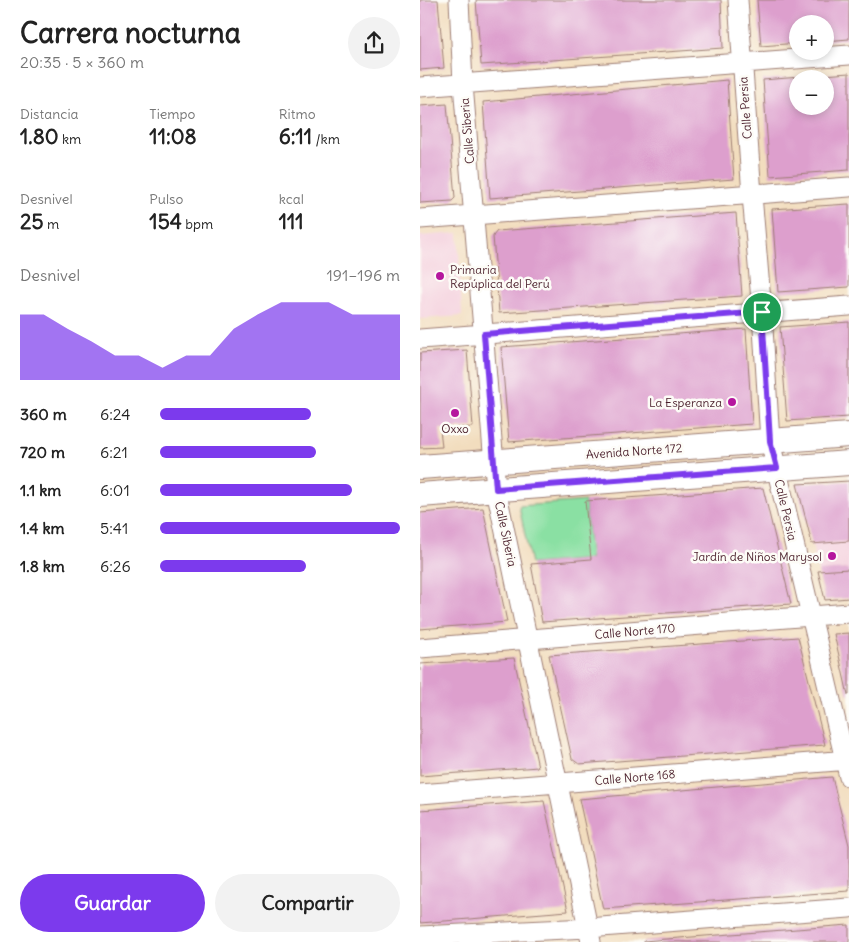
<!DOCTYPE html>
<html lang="es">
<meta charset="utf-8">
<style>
body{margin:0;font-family:Delius,sans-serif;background:#f2f2f2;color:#222;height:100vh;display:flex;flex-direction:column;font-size:19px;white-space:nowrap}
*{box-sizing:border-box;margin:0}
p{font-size:16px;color:#767676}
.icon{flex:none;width:28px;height:28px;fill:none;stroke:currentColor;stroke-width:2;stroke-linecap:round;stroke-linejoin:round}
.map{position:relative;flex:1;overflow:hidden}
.side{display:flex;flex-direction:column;background:#fff;width:420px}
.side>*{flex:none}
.fabs{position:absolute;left:369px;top:15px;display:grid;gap:10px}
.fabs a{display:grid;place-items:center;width:45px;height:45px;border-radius:50%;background:#fff;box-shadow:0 2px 8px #0003;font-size:25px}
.pin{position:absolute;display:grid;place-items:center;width:42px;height:42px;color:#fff;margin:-21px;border:2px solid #fff;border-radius:50%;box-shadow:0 1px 5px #0007}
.round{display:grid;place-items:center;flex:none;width:52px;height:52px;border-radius:26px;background:#f2f2f2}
.summary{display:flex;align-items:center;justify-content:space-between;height:85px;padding:0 20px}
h1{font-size:28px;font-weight:700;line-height:38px}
.metrics{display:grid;grid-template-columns:repeat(3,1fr);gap:8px;height:85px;padding:5px 20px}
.metrics div{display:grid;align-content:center}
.metrics b{font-size:21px;font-weight:700}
.metrics small{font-size:14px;font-weight:400}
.metrics p{font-size:14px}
.chart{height:140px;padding:10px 20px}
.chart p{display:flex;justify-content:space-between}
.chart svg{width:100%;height:90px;margin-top:5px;fill:#7c3aed;opacity:.7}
.action{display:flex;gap:10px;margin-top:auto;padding:10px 20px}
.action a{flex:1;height:58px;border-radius:30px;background:#7c3aed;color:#fff;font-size:20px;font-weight:700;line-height:58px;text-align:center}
.action a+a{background:#f2f2f2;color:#222}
ul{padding:0 20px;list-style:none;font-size:16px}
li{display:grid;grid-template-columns:80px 60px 1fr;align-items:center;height:38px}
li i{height:12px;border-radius:6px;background:#7c3aed}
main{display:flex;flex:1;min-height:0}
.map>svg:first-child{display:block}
.built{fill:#f4cfdd}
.green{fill:#8ae0a3;stroke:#6a8067}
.building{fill:#dd9fcd;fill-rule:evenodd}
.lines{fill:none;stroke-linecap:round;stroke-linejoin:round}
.minor-casing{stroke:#9e7e74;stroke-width:21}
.tertiary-casing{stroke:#9e7e74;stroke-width:26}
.minor{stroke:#fff;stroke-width:19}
.tertiary{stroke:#fff;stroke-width:24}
.route-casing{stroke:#fff;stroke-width:10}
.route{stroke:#7c3aed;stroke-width:6}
.poi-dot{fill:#b5179e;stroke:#fdfcf7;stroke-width:2}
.labels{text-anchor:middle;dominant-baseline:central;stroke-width:5;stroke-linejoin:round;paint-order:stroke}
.street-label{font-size:12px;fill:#4a1f2b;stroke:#fdfcf7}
.poi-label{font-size:12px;fill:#4a1f2b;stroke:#fdfcf7;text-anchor:end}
</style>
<main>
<section class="side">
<div class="summary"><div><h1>Carrera nocturna</h1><p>20:35 · 5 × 360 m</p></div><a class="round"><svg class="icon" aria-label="share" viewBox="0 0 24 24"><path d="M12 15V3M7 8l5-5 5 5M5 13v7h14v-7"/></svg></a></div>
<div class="metrics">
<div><p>Distancia</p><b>1.80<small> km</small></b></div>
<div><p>Tiempo</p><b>11:08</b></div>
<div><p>Ritmo</p><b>6:11<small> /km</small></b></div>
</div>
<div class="metrics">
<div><p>Desnivel</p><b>25<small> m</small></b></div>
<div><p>Pulso</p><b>154<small> bpm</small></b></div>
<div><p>kcal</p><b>111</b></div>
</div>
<div class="chart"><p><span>Desnivel</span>191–196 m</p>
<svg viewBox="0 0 160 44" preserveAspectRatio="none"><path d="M0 44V12L10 12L20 19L30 25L40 32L50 32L60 38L70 32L80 32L90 19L100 12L110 6L120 6L130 6L140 12L150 12L160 12V44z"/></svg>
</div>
<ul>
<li><b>360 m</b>6:24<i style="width:63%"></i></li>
<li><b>720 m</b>6:21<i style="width:65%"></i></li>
<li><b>1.1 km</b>6:01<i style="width:80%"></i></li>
<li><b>1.4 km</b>5:41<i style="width:100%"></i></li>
<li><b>1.8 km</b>6:26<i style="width:61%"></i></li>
</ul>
<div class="action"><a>Guardar</a><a>Compartir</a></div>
</section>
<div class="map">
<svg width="429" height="942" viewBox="0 0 429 942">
<rect width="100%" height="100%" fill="#fdfcf7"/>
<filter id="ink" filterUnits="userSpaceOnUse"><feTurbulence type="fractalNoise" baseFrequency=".02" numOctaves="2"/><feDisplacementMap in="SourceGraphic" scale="10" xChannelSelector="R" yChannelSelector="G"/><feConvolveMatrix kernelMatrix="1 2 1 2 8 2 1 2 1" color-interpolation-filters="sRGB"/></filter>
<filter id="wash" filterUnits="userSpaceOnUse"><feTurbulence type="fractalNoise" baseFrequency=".0096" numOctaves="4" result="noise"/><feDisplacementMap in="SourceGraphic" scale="20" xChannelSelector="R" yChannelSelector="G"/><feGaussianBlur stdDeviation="1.12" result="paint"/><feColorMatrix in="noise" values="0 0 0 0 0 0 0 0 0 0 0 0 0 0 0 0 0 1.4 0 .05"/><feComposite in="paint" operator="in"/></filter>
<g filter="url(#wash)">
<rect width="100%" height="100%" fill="#f2ddbe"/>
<!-- built -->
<path class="built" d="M38,233L42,316L0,319V236Z
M429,541V569L398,571L392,544Z"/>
<!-- green -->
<path class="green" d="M165,501L171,559L111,564L99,506Z"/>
<g id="blocks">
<!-- building -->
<path class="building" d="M0,0H18L24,68L0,70Z
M56,0H301L303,48L61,65Z
M337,0H429V39L405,41V24H378V43L341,46Z
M429,73V170L350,176L343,80ZM378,79H405V106H378Z
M307,80L314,179L70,198L63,102Z
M27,104L35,198L32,201L0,203V106Z
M429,204V287L358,292L352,209Z
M316,213L322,296L79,313L73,236L77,231Z
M429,322V417L367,421L360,327Z
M326,329L332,424L89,442L81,347Z
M47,350L53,427L20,429L22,447L0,448V353Z
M429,481V541L392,544L377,484Z
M343,488L371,604L122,622L111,564L171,559L165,501Z
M63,508L87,622L0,629V513Z
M429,569V598L405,600L398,571Z
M429,633V695H428L414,634Z
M378,637L405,745L159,764L152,759L129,655Z
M94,658L118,767L0,776V664Z
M412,777L429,845V891L183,909L159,799Z
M124,801L148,911L0,923V810Z
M429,925V942H224V941L246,939Z"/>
</g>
</g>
<g filter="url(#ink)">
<use href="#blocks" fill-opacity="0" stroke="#9e7e74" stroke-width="1"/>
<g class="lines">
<defs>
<path id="minor" d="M39,0L43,84L76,489L171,942
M318,0L332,195L342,312L350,441L429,777
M0,87L429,55
M0,219L429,187
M0,339L429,306
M0,648L429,613
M0,794L429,760
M0,936L168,928L429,908"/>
<path id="tertiary" d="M0,467L429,435
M0,495L429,463"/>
</defs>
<!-- minor casing -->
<use href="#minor" class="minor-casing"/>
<!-- tertiary casing -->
<use href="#tertiary" class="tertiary-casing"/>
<!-- minor -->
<use href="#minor" class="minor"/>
<!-- tertiary -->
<use href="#tertiary" class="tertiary"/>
</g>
</g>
<g class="lines" filter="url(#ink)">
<defs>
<path id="route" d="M342,312L350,441L357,468L76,489L64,334Z"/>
</defs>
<!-- route casing -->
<use href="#route" class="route-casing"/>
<!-- route -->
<use href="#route" class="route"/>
</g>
<!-- markers -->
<g class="poi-dot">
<circle cx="20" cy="276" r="5"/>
<circle cx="312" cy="402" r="5"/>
<circle cx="35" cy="413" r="5"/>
<circle cx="412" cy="556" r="5"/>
</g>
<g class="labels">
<!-- street labels -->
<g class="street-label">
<text transform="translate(325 108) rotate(-94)">Calle Persia</text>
<text transform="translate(47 131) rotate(-95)">Calle Siberia</text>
<text transform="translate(214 451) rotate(-4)">Avenida Norte 172</text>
<text transform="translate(366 510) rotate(77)">Calle Persia</text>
<text transform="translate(86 534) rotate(78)">Calle Siberia</text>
<text transform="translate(215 631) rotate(-5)">Calle Norte 170</text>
<text transform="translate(215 777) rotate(-5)">Calle Norte 168</text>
</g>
<!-- poi labels -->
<g class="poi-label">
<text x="30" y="269" text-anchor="start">Primaria<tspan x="30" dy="14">Repúplica del Perú</tspan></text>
<text x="302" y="402">La Esperanza</text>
<text x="35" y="428" text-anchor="middle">Oxxo</text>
<text x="402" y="556">Jardín de Niños Marysol</text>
</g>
</g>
</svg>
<div class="fabs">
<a>+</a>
<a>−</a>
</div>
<div class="pin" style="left:342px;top:312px;background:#1e9e55"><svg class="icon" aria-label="arrive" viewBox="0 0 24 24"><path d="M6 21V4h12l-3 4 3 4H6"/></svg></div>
</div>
</main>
